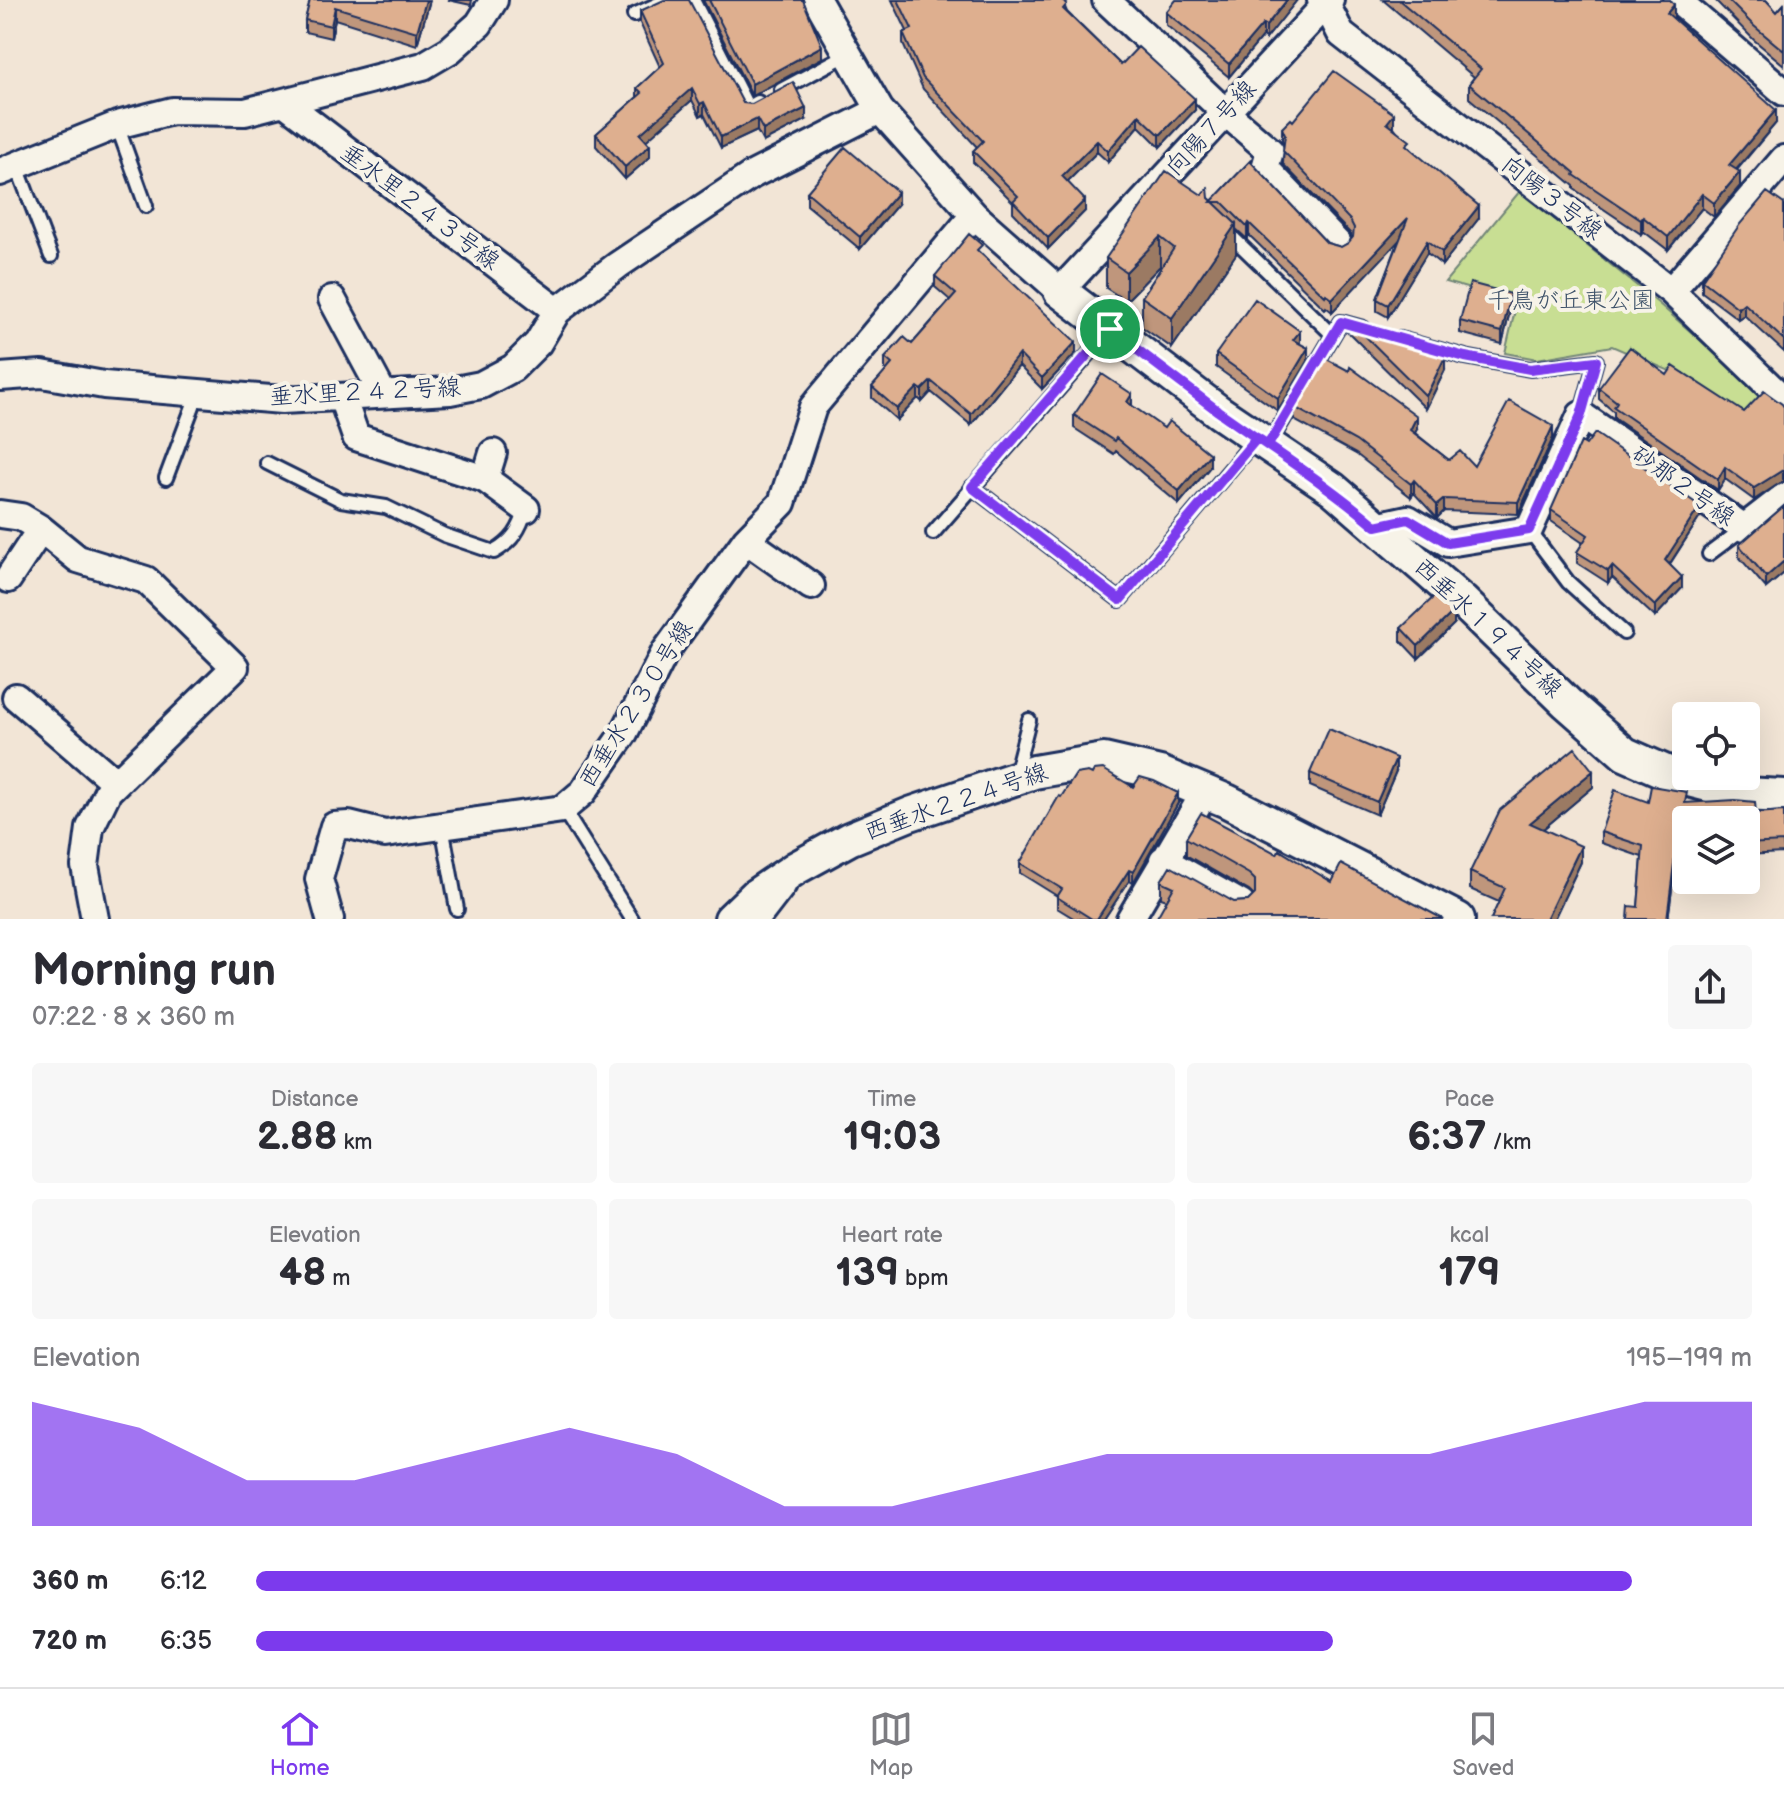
<!DOCTYPE html>
<meta charset="utf-8">
<style>
body{margin:0;font-family:"Balsamiq Sans","Klee One",sans-serif;background:#f7f7f7;color:#2b2b33;height:100vh;display:flex;flex-direction:column;font-size:30px;white-space:nowrap}
*{box-sizing:border-box;margin:0}
p{font-size:26px;color:#7c7c81}
.icon{flex:none;width:44px;height:44px;fill:none;stroke:currentColor;stroke-width:2;stroke-linecap:round;stroke-linejoin:round}
.map{position:relative;height:919px;overflow:hidden}
.details{display:flex;flex-direction:column;background:#fff;flex:1}
.details>*{flex:none}
.controls{position:absolute;left:1672px;top:702px;display:grid;gap:16px}
.controls a{display:grid;place-items:center;width:88px;height:88px;border-radius:8px;background:#fff;box-shadow:0 8px 32px #0002;font-size:40px}
.pin{position:absolute;display:grid;place-items:center;width:68px;height:68px;color:#fff;margin:-34px;border:4px solid #fff;border-radius:50%;box-shadow:0 2px 8px #0007}
.round{display:grid;place-items:center;flex:none;width:84px;height:84px;border-radius:8px;background:#f7f7f7}
.summary{display:flex;align-items:center;justify-content:space-between;height:136px;padding:0 32px}
h1{font-size:44px;font-weight:700;line-height:60px}
.metrics{display:grid;grid-template-columns:repeat(3,1fr);gap:12px;height:136px;padding:8px 32px}
.metrics div{display:grid;align-content:center;border-radius:8px;background:#f7f7f7;text-align:center}
.metrics b{font-size:40px;font-weight:700}
.metrics small{font-size:22px;font-weight:400}
.metrics p{font-size:22px}
.chart{height:224px;padding:16px 32px}
.chart p{display:flex;justify-content:space-between}
.chart svg{width:100%;height:144px;margin-top:8px;fill:#7c3aed;opacity:.7}
ul{padding:0 32px;list-style:none;font-size:26px}
li{display:grid;grid-template-columns:128px 96px 1fr;align-items:center;height:60px}
li i{height:20px;border-radius:10px;background:#7c3aed}
.dock{display:flex;justify-content:space-around;align-items:center;height:112px;border-top:2px solid #e1e1e2;background:#fff;font-size:22px;color:#7c7c81}
.dock a{display:grid;justify-items:center;gap:4px}
.dock .on{color:#7c3aed}
.map>svg:first-child{display:block}
.green{fill:#c8de93;stroke:#728678;stroke-width:2}
.lines{fill:none;stroke-linecap:round;stroke-linejoin:round}
.service-casing{stroke:#1b2f5e;stroke-width:18}
.minor-casing{stroke:#1b2f5e;stroke-width:32}
.tertiary-casing{stroke:#1b2f5e;stroke-width:38}
.service{stroke:#f7f3e8;stroke-width:12}
.minor{stroke:#f7f3e8;stroke-width:26}
.tertiary{stroke:#f7f3e8;stroke-width:32}
.wall{fill:#bf967b;stroke:#1b2f5e;stroke-width:2}
.shaded-wall{fill:#9b7a64;stroke:#1b2f5e;stroke-width:2}
.building{fill:#deaf8f;stroke:#1b2f5e;stroke-width:2}
.route-casing{stroke:#fff;stroke-width:16}
.route{stroke:#7c3aed;stroke-width:10}
.labels{text-anchor:middle;dominant-baseline:central;stroke-width:8;stroke-linejoin:round;paint-order:stroke}
.street-label{font-size:24px;fill:#1b2f5e;stroke:#f7f3e8}
.park-label{font-size:24px;fill:#3e5269;stroke:#f7f3e8}
</style>
<div class="map">
<svg width="1784" height="919" viewBox="0 0 1784 919">
<rect width="100%" height="100%" fill="#f2e5d6"/>
<filter id="ink" filterUnits="userSpaceOnUse"><feTurbulence type="fractalNoise" baseFrequency=".0125" numOctaves="2"/><feDisplacementMap in="SourceGraphic" scale="16" xChannelSelector="R" yChannelSelector="G"/><feConvolveMatrix kernelMatrix="1 2 1 2 8 2 1 2 1" color-interpolation-filters="sRGB"/></filter>
<g filter="url(#ink)">
<!-- green -->
<path class="green" d="M1520,191L1658,303L1764,396L1742,421L1684,377L1612,346L1537,359L1505,353L1517,302L1445,282Z"/>
<g class="lines">
<defs>
<path id="service" d="M693,0L748,108L758,102
M634,15L667,0
M781,90L848,54
M117,125L146,206
M16,164L51,256
M1227,232L1333,335
M1400,339L1465,357L1530,369L1596,361L1581,415
M1269,444L1341,322L1363,328
M267,463L341,500L386,507L444,535L494,552C513,541 520,529 526,509
M166,478L193,406L194,391
M972,487L1120,600L1255,440
M1529,530L1568,582L1624,633
M933,533L1109,331
M1709,554L1744,528
M1015,775L1029,720
M563,809L632,919
M442,826L457,909"/>
<path id="minor" d="M817,0L880,110L974,215L1060,291L1330,0
M1106,0L1225,112L1270,151L1265,168L1338,244
M1321,0L1326,4L1341,34L1671,291L1784,400
M1677,0L1784,92
M284,102L557,311
M0,172L117,125L172,111L245,112L423,66L450,50L479,24L494,0
M1671,291L1784,159
M332,299L383,394
M0,377L42,374L104,385L282,400L450,391L481,385L513,368L538,343L557,311L618,265L752,175L880,110
M342,397L356,437L485,479L526,509
M485,479L493,453
M0,514L21,517L41,529L78,559L146,580L235,667L108,791L90,828L85,866L95,919
M1376,526L1408,519L1448,543L1529,530L1581,415L1744,528L1784,497
M746,540L811,586
M8,579L41,529
M16,697L116,783
M1163,860L1241,904
M330,919L319,879L334,826L349,825L385,834L563,809L583,792L624,733L665,652L746,540L782,503L813,407L974,215
M756,919L783,884
M1130,919L1205,792"/>
<path id="tertiary" d="M1060,291L1219,412L1333,489L1462,601L1567,703L1625,754L1677,777L1744,794L1784,796
M731,919L756,895L796,868L849,839L910,814L1034,772L1104,760L1160,773L1227,801L1458,919"/>
</defs>
<!-- service casing -->
<use href="#service" class="service-casing"/>
<!-- minor casing -->
<use href="#minor" class="minor-casing"/>
<!-- tertiary casing -->
<use href="#tertiary" class="tertiary-casing"/>
<!-- service -->
<use href="#service" class="service"/>
<!-- minor -->
<use href="#minor" class="minor"/>
<!-- tertiary -->
<use href="#tertiary" class="tertiary"/>
</g>
<!-- wall -->
<path class="wall" d="M310,0H430L417,45L335,19L331,38L305,32V20Z
M448,0H472L471,5Z
M703,0H803L822,58L752,96Z
M892,0H1062L1067,12L1121,65L1195,110L1160,147L1139,126L1108,162L1097,152L1067,182L1085,211L1048,249L1013,212V202L973,162V151L977,147L923,89L903,44V33L907,31Z
M1297,0L1266,39L1263,36L1229,77L1166,25V12Z
M1383,0H1670L1673,19L1776,123L1737,170L1740,186L1714,217L1702,208L1668,250L1643,231L1641,234L1574,189V186L1469,98V84L1474,77Z
M1715,0H1766L1777,12L1784,4V65L1754,40Z
M640,11L743,103L806,120L763,142L757,131L721,148L704,114L700,116L692,100L646,140L650,157L625,179L596,146V134L637,97V88L660,67L640,23Z
M1293,121L1394,127L1410,148L1479,218L1442,265L1427,253L1388,317L1377,311V299L1399,240L1332,312L1326,307L1325,309L1249,235L1247,239L1236,229V254L1172,348L1142,327V297L1161,268L1160,266L1126,301L1106,288V258L1202,195L1209,198L1212,201L1250,161L1327,243L1341,247L1348,243L1352,238L1350,233L1283,164L1284,145L1282,141V128Z
M807,192L898,204L860,249L807,205Z
M1784,204V352L1744,315L1738,319L1702,292V280Z
M982,254L1076,353L1042,389L1019,366L971,425L931,392L922,402L918,398L897,420L872,398V387L887,371L885,369V358L912,344L950,300L935,287V276Z
M1511,307L1502,344L1460,333V321Z
M1350,321L1445,370L1426,409L1350,334Z
M1300,344L1308,361L1278,411L1216,367V354Z
M1667,375L1744,412L1784,407V482L1783,481L1754,500L1725,479L1718,490L1614,418V412L1599,399V388Z
M1132,406L1210,467L1179,504L1116,451L1114,454L1074,428V415Z
M1294,407L1417,429L1415,433L1449,460L1474,466L1553,438L1518,514L1444,511L1437,518L1414,493L1411,497L1356,454L1294,420Z
M1784,506V573L1766,588L1739,557V545Z
M1551,510L1700,517L1670,564L1682,588L1655,617L1612,577L1608,583L1577,563V552L1583,543L1551,521Z
M1454,624L1418,659L1401,641V628Z
M1396,771L1377,815L1310,786V773Z
M1133,787L1178,803L1133,883L1129,881L1104,919H1075L1057,908V896L1020,873V863L1061,797Z
M1593,787L1543,829L1581,862L1554,919H1491L1499,902L1470,889V872Z
M1648,802L1687,803L1756,813L1784,811V861L1783,853L1746,855V820H1686V859H1676L1668,919H1628L1638,907L1642,857L1601,843V832Z
M1186,838L1277,854L1332,882L1443,919L1167,900L1161,898V881L1234,902L1248,901L1254,896L1249,891L1186,855Z"/>
<!-- shaded-wall -->
<path class="shaded-wall" d="M426,0H430L417,45V32Z
M1287,0H1297L1266,39V26Z
M1674,5V19L1667,27V13Z
M335,7V19L331,38V26Z
M1263,24V36L1229,77V64Z
M822,46V58L752,96V84Z
M692,88V100L640,146V134Z
M1195,99V110L1160,147V135Z
M704,102V114L700,116V104Z
M806,108V120L763,142V130Z
M1776,110V123L1729,178V165Z
M1394,114V127L1387,135V123Z
M1139,115V126L1108,162V151Z
M757,119V131L721,148V137Z
M1097,141V152L1062,187V176Z
M650,145V157L625,179V167Z
M1740,172V186L1714,217V203Z
M898,192V204L860,249V237Z
M1702,194V208L1668,250V237Z
M1085,200V211L1048,249V238Z
M1479,206V218L1442,265V252Z
M1643,217V231L1641,234V220Z
M1408,218V231L1332,312V299Z
M1249,223V235L1247,239V227Z
M1236,224V254L1172,348V318Z
M1160,237V266L1126,301V272Z
M1427,241V253L1388,317V305Z
M1511,294V307L1502,344V332Z
M1744,303V315L1738,319V308Z
M1300,331V344L1293,340Z
M1076,342V353L1042,389V378Z
M1308,348V361L1278,411V398Z
M1019,354V366L971,425V414Z
M1445,357V370L1426,409V396Z
M931,381V392L922,402V390Z
M918,387V398L897,420V409Z
M1132,394V407L1127,402Z
M1417,416V429L1410,442V430Z
M1553,426V438L1518,514V502Z
M1210,454V467L1179,504V491Z
M1725,467V479L1718,490V479Z
M1783,470V481L1754,500V488Z
M1414,480V493L1411,497V484Z
M1444,499V511L1437,518V505Z
M1700,506V517L1665,571V560Z
M1784,561V573L1766,588V577Z
M1612,566V577L1608,583V571Z
M1682,577V588L1655,617V606Z
M1454,611V624L1418,659V646Z
M1396,758V771L1377,815V802Z
M1593,771V787L1530,840V823Z
M1178,793V803L1133,883V872Z
M1581,846V862L1554,919H1546Z
M1676,848V859L1668,919H1667Z
M1129,870V881L1104,919H1097Z"/>
<!-- building -->
<path class="building" d="M310,0H426L417,32L335,7L331,26L305,20Z
M664,0H689L743,103L752,104L793,82L806,108L763,130L757,119L721,137L704,102L700,104L692,88L640,134L650,145L625,167L596,134L642,93L637,88L664,63L640,11Z
M709,0H803L822,46L752,84Z
M898,0H1062L1067,4L1063,9L1121,65L1138,47L1195,99L1160,135L1139,115L1108,151L1097,141L1062,176L1085,200L1048,238L1013,201L1018,196L973,151L983,141L923,78L903,33L912,29Z
M1176,0H1287L1266,26L1263,24L1229,64L1166,12Z
M1399,0H1670L1674,5L1667,13L1776,110L1729,165L1740,172L1714,203L1702,194L1668,237L1643,217L1641,220L1574,175L1575,173L1469,84L1481,69Z
M1728,0H1766L1777,12L1784,4V51L1754,26Z
M1334,71L1394,114L1387,123L1410,141L1406,145L1479,206L1442,252L1427,241L1388,305L1377,299L1408,218L1332,299L1326,294L1325,296L1249,223L1247,227L1222,202H1211L1250,161L1327,243L1341,247L1348,243L1353,237L1354,228L1350,220L1283,151L1285,135L1282,128L1291,119L1293,121Z
M845,147L898,192L860,237L807,192Z
M1166,171L1202,195L1208,188L1209,198L1236,224L1172,318L1142,297L1174,248L1160,237L1126,272L1106,258Z
M1767,192L1784,204V340L1744,303L1738,308L1702,280L1740,224Z
M969,234L982,245L977,250L1076,342L1042,378L1019,354L971,414L931,381L922,390L918,387L897,409L872,387L892,364L885,358L904,337L912,344L956,294L935,276Z
M1470,283L1511,294L1502,332L1460,321Z
M1255,299L1300,331L1293,340L1308,348L1278,398L1216,354Z
M1350,321L1399,335L1445,357L1426,396Z
M1630,347L1667,375L1673,366L1744,412L1764,391L1782,404L1784,407V470H1783L1754,488L1725,467L1718,479L1614,407L1617,402L1599,388Z
M1323,357L1349,371L1350,367L1417,416L1410,430L1449,460L1460,451L1474,466L1509,401L1553,426L1518,502L1444,499L1437,505L1414,480L1411,484L1356,441L1294,407Z
M1102,374L1132,394L1127,402L1164,428L1169,421L1210,454L1179,491L1116,438L1114,441L1074,415Z
M1595,433L1700,506L1665,560L1682,577L1655,606L1612,566L1608,571L1577,552L1588,535L1551,510L1581,442L1586,445Z
M1784,506V561L1766,577L1739,545Z
M1437,594L1454,611L1418,646L1401,628Z
M1329,729L1396,758L1377,802L1310,773Z
M1575,748L1593,771L1530,823L1581,846L1546,919H1491L1505,888L1470,872L1500,810Z
M1103,769L1133,787L1140,777L1154,781L1178,793L1133,872L1129,870L1097,919H1092L1057,897L1062,889L1020,863L1059,796L1061,797L1076,774L1088,772L1092,774L1094,770Z
M1651,786L1687,792L1685,803L1735,800L1755,802L1756,813L1784,811V850L1783,842L1746,844V820H1686V847L1676,848L1667,919H1628L1629,906L1638,907L1643,846L1601,832L1615,790L1648,802Z
M1201,813L1277,854L1279,850L1332,882L1341,864L1443,919H1156L1174,887L1161,881L1170,866L1234,902L1248,901L1255,894V880L1249,874L1186,838Z"/>
</g>
<g class="lines" filter="url(#ink)">
<defs>
<path id="route" d="M1110,329C1146,356 1182,384 1218,411C1271,449 1326,483 1376,526L1408,519L1448,543L1529,530L1581,415L1596,361L1530,369L1465,357L1341,322L1268,445L1257,438L1120,600L972,487L1110,329"/>
</defs>
<!-- route casing -->
<use href="#route" class="route-casing"/>
<!-- route -->
<use href="#route" class="route"/>
</g>
<g class="labels">
<!-- street labels -->
<g class="street-label">
<text transform="translate(1211 128) rotate(-47)">向陽７号線</text>
<text transform="translate(1552 198) rotate(38)">向陽３号線</text>
<text transform="translate(420 207) rotate(37)">垂水里２４３号線</text>
<text transform="translate(365 392) rotate(-3)">垂水里２４２号線</text>
<text transform="translate(1683 486) rotate(35)">砂那２号線</text>
<text transform="translate(1488 628) rotate(43)">西垂水１９４号線</text>
<text transform="translate(636 704) rotate(-58)">西垂水２３０号線</text>
<text transform="translate(956 802) rotate(-19)">西垂水２２４号線</text>
</g>
<!-- park labels -->
<g class="park-label">
<text x="1571" y="300">千鳥が丘東公園</text>
</g>
</g>
</svg>
<div class="controls">
<a><svg class="icon" aria-label="locate" viewBox="0 0 24 24"><circle cx="12" cy="12" r="6"/><path d="M12 2v4M12 18v4M2 12h4M18 12h4"/></svg></a>
<a><svg class="icon" aria-label="layers" viewBox="0 0 24 24"><path d="M12 4l9 5-9 5-9-5zM3 14l9 5 9-5"/></svg></a>
</div>
<div class="pin" style="left:1110px;top:329px;background:#1e9e55"><svg class="icon" aria-label="arrive" viewBox="0 0 24 24"><path d="M6 21V4h12l-3 4 3 4H6"/></svg></div>
</div>
<section class="details">
<div class="summary"><div><h1>Morning run</h1><p>07:22 · 8 × 360 m</p></div><a class="round"><svg class="icon" aria-label="share" viewBox="0 0 24 24"><path d="M12 15V3M7 8l5-5 5 5M5 13v7h14v-7"/></svg></a></div>
<div class="metrics">
<div><p>Distance</p><b>2.88<small> km</small></b></div>
<div><p>Time</p><b>19:03</b></div>
<div><p>Pace</p><b>6:37<small> /km</small></b></div>
</div>
<div class="metrics">
<div><p>Elevation</p><b>48<small> m</small></b></div>
<div><p>Heart rate</p><b>139<small> bpm</small></b></div>
<div><p>kcal</p><b>179</b></div>
</div>
<div class="chart"><p><span>Elevation</span>195–199 m</p>
<svg viewBox="0 0 160 44" preserveAspectRatio="none"><path d="M0 44V6L10 14L20 30L30 30L40 22L50 14L60 22L70 38L80 38L90 30L100 22L110 22L120 22L130 22L140 14L150 6L160 6V44z"/></svg>
</div>
<ul>
<li><b>360 m</b>6:12<i style="width:92%"></i></li>
<li><b>720 m</b>6:35<i style="width:72%"></i></li>
</ul>
</section>
<nav class="dock">
<a class="on"><svg class="icon" aria-label="home" viewBox="0 0 24 24"><path d="M3 11l9-7 9 7M6 9v11h12V9"/></svg>Home</a>
<a><svg class="icon" aria-label="map" viewBox="0 0 24 24"><path d="M3 6l6-2 6 2 6-2v14l-6 2-6-2-6 2zM9 4v14M15 6v14"/></svg>Map</a>
<a><svg class="icon" aria-label="saved" viewBox="0 0 24 24"><path d="M7 4h10v16l-5-4-5 4z"/></svg>Saved</a>
</nav>
